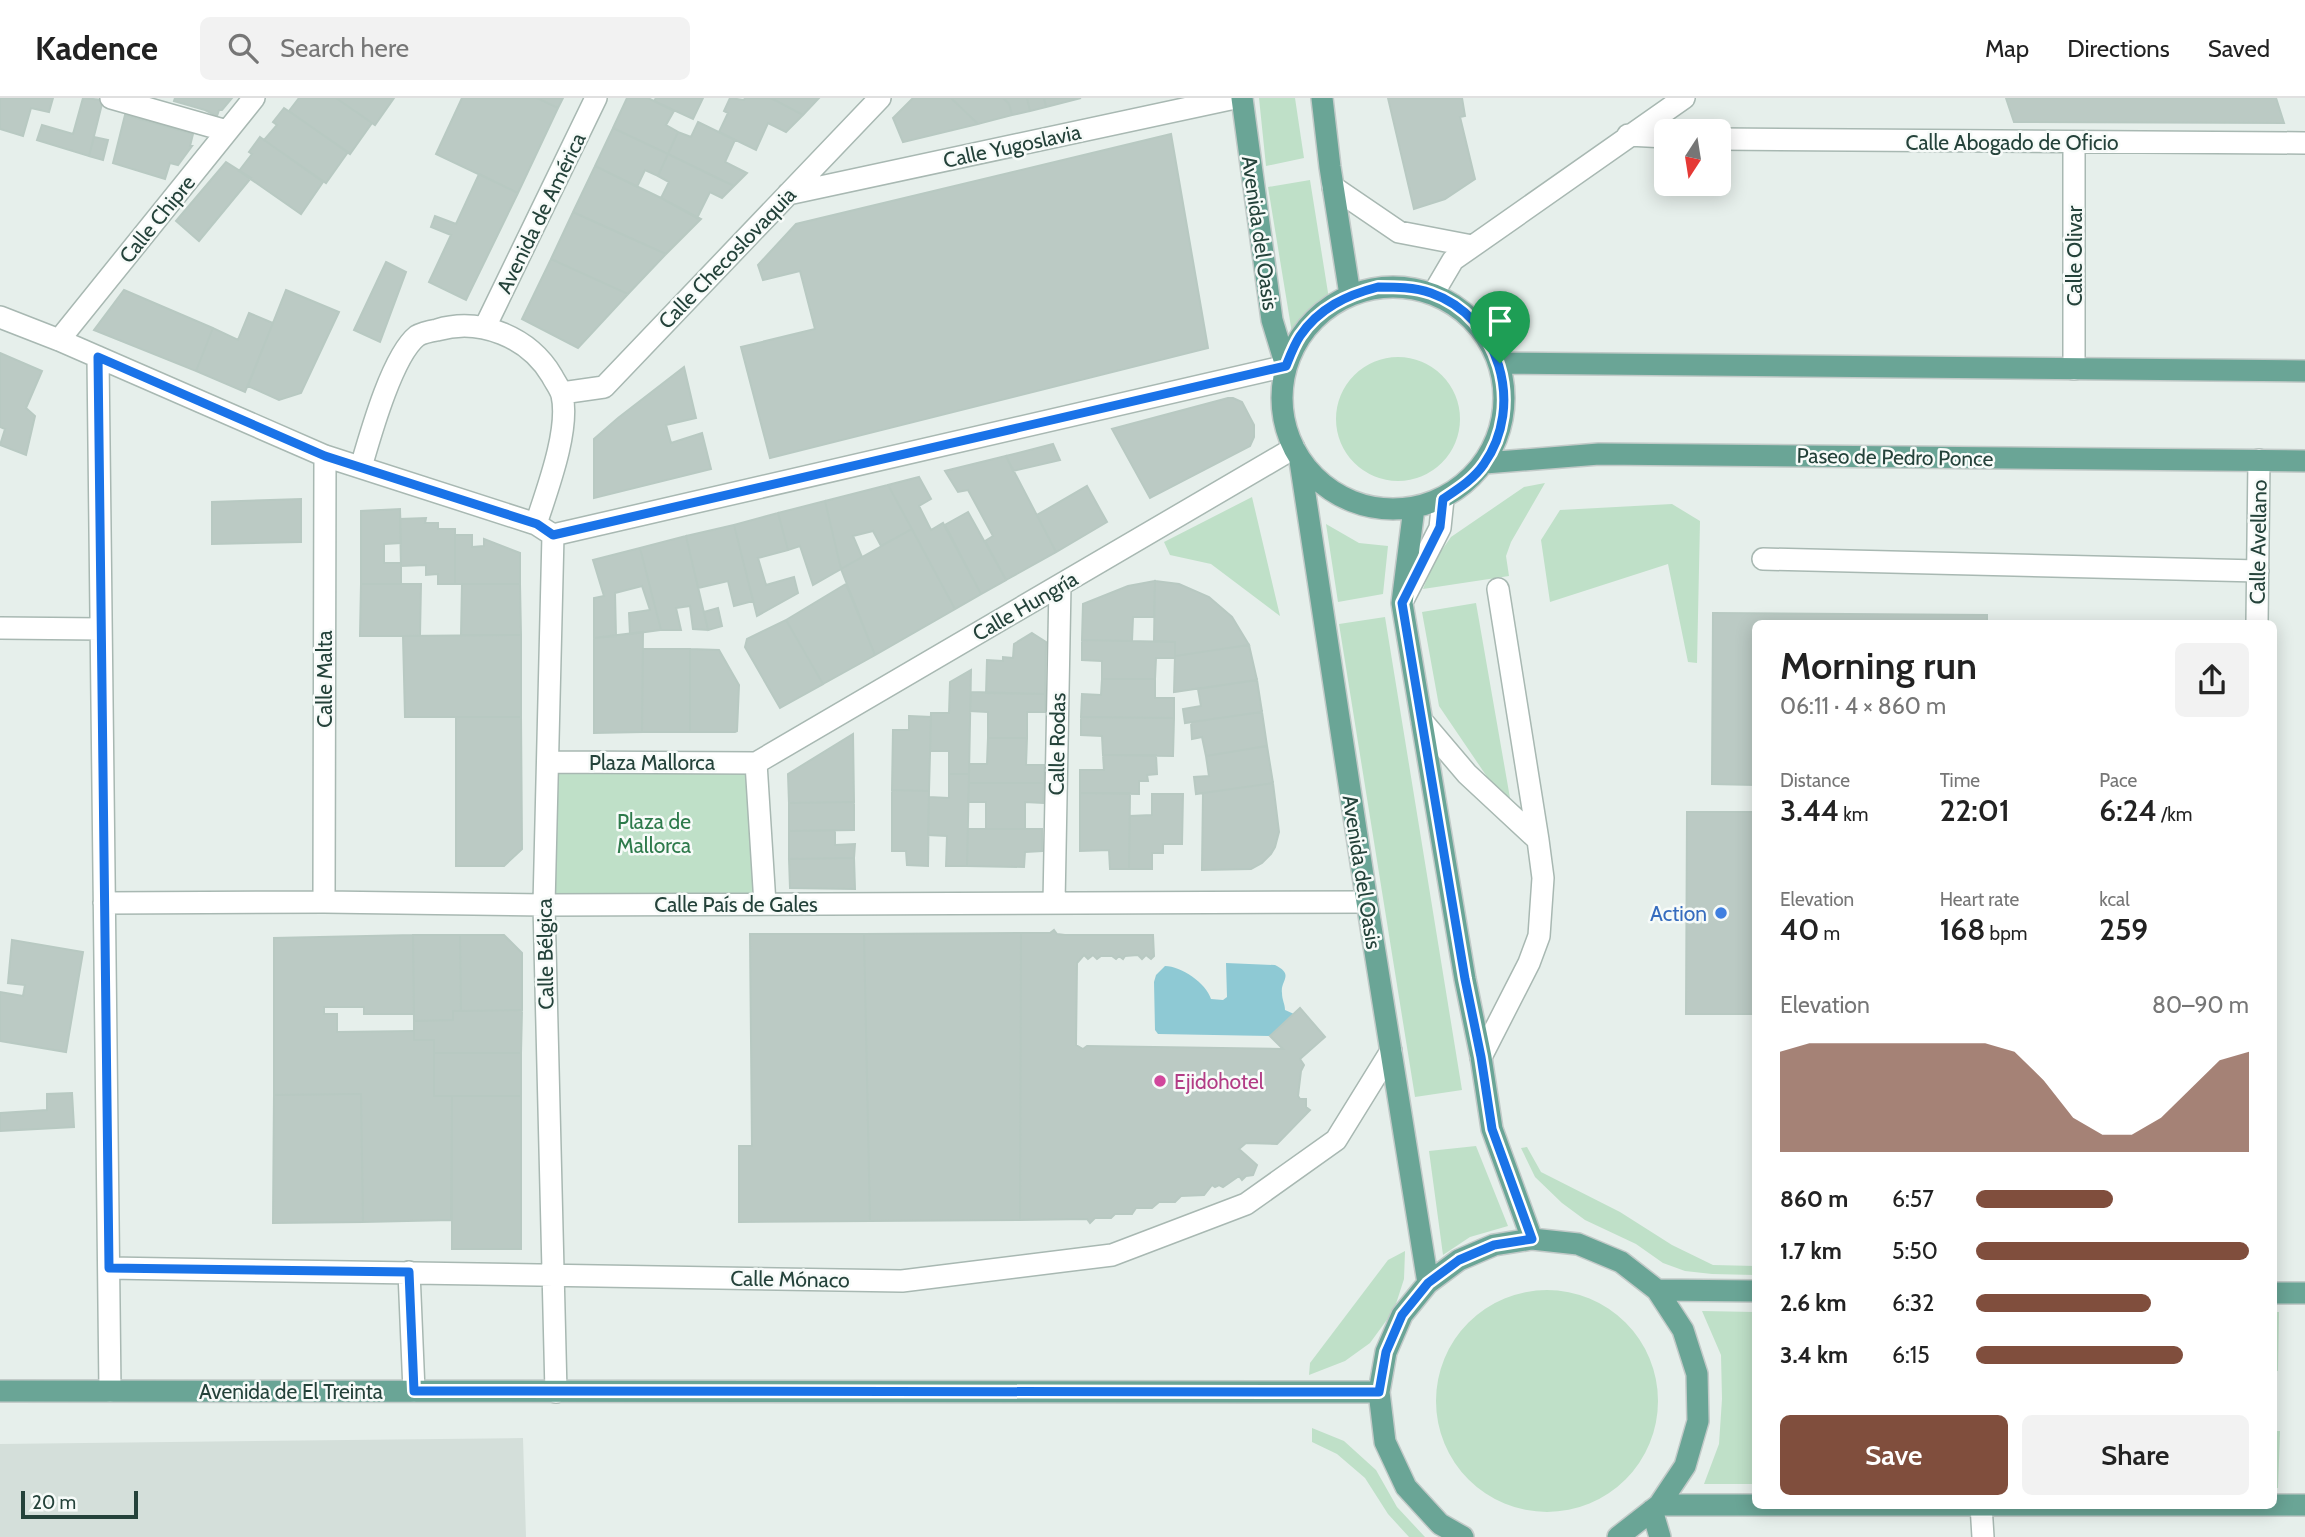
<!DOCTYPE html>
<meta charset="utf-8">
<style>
body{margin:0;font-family:Cabin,sans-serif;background:#f2f2f2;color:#222;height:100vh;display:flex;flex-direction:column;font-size:26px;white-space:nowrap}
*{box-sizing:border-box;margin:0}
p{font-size:23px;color:#767676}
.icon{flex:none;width:38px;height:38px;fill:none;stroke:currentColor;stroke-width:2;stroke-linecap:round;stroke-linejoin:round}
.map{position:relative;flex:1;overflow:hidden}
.side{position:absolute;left:1752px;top:522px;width:525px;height:889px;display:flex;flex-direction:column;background:#fff;border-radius:10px;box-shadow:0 4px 18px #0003}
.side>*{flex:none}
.needle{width:46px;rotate:192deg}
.fabs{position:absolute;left:1654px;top:21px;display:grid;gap:14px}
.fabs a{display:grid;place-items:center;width:77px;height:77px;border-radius:10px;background:#fff;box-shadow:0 4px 18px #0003;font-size:35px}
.scale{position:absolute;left:21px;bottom:18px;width:117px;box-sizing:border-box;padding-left:7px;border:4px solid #24423a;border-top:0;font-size:19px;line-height:24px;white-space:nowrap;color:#24423a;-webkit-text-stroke:5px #f7fbf9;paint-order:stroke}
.pin{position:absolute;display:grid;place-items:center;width:60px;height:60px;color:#fff;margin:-72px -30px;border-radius:50% 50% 50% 0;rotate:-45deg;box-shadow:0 0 7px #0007}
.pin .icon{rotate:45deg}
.round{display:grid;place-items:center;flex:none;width:74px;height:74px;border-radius:10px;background:#f2f2f2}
.head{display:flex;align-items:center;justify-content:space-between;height:119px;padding:0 28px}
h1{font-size:38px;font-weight:600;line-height:52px}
.stats{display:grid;grid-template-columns:repeat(3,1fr);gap:10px;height:119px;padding:7px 28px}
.stats div{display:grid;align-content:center}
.stats b{font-size:30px;font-weight:600}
.stats small{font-size:19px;font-weight:400}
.stats p{font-size:19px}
.chart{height:196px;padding:14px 28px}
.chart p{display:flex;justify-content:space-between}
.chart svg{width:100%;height:126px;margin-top:7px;fill:#804e3d;opacity:.7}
.action{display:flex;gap:14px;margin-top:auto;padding:14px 28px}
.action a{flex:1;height:80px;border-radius:10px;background:#804e3d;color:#fff;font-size:28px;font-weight:600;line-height:80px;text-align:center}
.action a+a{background:#f2f2f2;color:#222}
ul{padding:0 28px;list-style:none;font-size:23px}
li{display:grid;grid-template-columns:112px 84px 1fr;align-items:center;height:52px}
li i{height:18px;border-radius:9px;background:#804e3d}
header{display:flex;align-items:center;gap:42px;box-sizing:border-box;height:98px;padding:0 35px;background:#fff;border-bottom:2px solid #e0e0e0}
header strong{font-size:33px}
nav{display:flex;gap:38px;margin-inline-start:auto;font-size:24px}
.search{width:490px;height:63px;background:#f2f2f2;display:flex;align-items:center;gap:18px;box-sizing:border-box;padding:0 24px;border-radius:10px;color:#767676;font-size:26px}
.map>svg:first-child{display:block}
.built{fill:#d4dfda}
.green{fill:#bfe0c8}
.water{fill:#8ec9d4}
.building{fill:#bbcac4;stroke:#b8c9c2;stroke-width:2}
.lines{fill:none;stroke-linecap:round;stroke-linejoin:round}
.minor-casing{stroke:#a8b8b2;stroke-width:24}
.major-casing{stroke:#c2cac8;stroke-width:24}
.minor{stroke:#fff;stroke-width:21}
.major{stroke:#6aa596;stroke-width:21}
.route-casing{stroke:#fff;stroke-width:14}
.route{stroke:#1a73e8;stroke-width:9}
.shop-dot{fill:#3f7fe0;stroke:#f7fbf9;stroke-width:2.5}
.hotel-dot{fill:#d1479c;stroke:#f7fbf9;stroke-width:2.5}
.labels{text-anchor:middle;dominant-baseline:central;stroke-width:5;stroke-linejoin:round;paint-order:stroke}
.street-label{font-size:21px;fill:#24423a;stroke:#f7fbf9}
.park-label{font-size:21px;fill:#2d7a4b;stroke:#f7fbf9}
.shop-label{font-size:21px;fill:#366cbe;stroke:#f7fbf9;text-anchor:end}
.hotel-label{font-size:21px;fill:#b23c85;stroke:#f7fbf9;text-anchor:start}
</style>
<header>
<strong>Kadence</strong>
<div class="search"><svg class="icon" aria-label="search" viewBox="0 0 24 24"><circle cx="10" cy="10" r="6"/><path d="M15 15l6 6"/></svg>Search here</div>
<nav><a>Map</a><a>Directions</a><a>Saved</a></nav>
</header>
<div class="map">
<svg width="2305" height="1439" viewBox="0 0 2305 1439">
<rect width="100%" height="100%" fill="#e6efeb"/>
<!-- built -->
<path class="built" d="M523,1340L526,1439H0V1346Z"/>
<!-- green -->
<path class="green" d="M1259,0H1295L1304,60L1266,68Z
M1310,82L1329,201C1312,206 1302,222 1292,235L1268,89Z
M1336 321a62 62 0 1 1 124 0a62 62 0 1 1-124 0Z
M1545,385L1511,444L1506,458L1509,478L1423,491L1434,463L1451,439L1524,389Z
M1252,399L1280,518L1211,466L1170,457L1164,444Z
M1672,406L1700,423L1697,565L1688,564L1668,466L1550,504L1541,442L1560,412Z
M1326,426L1359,445L1388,448L1383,496L1338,504Z
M1476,505L1510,700L1496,692L1439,608L1422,514Z
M1385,519L1462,992L1415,999L1339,526Z
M549,664L756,665L765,806L544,807Z
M1476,1048L1508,1128L1470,1139L1443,1157L1429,1053Z
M1527,1049L1541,1074L1620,1114L1672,1147L1713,1167L1755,1168V1177L1712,1176L1685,1173L1663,1165L1636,1146L1585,1122L1562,1105L1535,1079L1521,1050Z
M1405,1153L1404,1181L1394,1212L1370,1245L1345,1263L1309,1277L1310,1265L1388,1162Z
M1436 1303a111 111 0 1 1 222 0a111 111 0 1 1-222 0Z
M1702,1213L1755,1214V1386H1704L1719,1346L1722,1301L1721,1257Z
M2273,1214H2279L2278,1273H2273Z
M1312,1330L1344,1343L1376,1372L1397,1409L1425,1439H1409L1388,1416L1365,1380L1337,1356L1312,1344Z
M2273,1333H2280L2278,1390H2273Z"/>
<!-- water -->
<path class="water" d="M1226,865L1275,867C1295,877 1280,882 1282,895C1282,902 1285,906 1285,912L1294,916L1270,938L1158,936L1155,932L1154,884L1156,877L1165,868C1181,868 1206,885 1211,901L1223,902L1227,899Z"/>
<!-- building -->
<path class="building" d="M0,0H53L49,14L31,10L23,38L0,31Z
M83,0L103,2L89,58L37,42L42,27L73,36Z
M175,0H232L222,12H219L217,18L205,12L174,3Z
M299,0H336L372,25L350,56L289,13Z
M336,0H394L375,27Z
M462,0H537L558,10L518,95L436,56Z
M537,0H563L558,10Z
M627,0H648L674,13L666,27L678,34L668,56L613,30Z
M656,0H703L693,21L654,3Z
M730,0L744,2L745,0H771L803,17L786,34L768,25L756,52L719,34L728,15L724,13Z
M771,0H819L803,17Z
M913,0H951L978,26L903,44L893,20Z
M951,0H1003L1009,6L1012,17L978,26Z
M1003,0H1027L1030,13L1012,17L1009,6Z
M1027,0H1044L1046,9L1030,13Z
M1044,0H1081L1046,9Z
M1388,0H1462L1465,18L1460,19L1475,81L1445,101L1414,111Z
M2006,0H2276L2284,25L2014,24Z
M284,10L348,54L326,85L264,42L277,27L273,24Z
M125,17L193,36L190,48H192L178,67L170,65L165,81L113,65Z
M698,24L735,42L725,64L747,75L734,88L668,56L678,34L691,39Z
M613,30L668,56L658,78L645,72L637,89L595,68Z
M1171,36L1208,250L770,360L741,249L815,231L800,173L763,182L758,167L796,126Z
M94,39L108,42L103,62L89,58Z
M260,39L323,84L301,116L239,73L252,56L249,54Z
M668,56L717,80L734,88L722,100L710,94L697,120L661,100L669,84L658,78Z
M226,64L251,80L199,143L176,123Z
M595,68L661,100L701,121L666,156L573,114Z
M479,76L518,95L466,202L429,184L451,137L431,129L435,118L456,126Z
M573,114L610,131L666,156L628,196L551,161Z
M551,161L628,196L578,250L522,221Z
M386,164L406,174L380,244L354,232Z
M124,192L213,230L196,273L94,232Z
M286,192L339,214L301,295L279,302L248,288Z
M249,215L273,225L245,294L196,273L213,230L238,242Z
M0,255L42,273L26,310L35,318L26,357L0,347L5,331L0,329Z
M684,269L696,320L666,327L671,345L702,335L711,371L594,400V341L618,320Z
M1228,300H1233L1242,304L1254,327V339L1250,348L1150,400L1112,331Z
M1053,346L1060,362L1013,373L1006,358Z
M1006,358L1056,454L1006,482L985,443L993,438L968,392L958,394L945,373Z
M919,379L931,401L919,408L931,432L943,425L981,496L955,511L888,387Z
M888,387L912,431L881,448L873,433L853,438L862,459L841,471L825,403Z
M1087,388L1107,424L1056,454L1037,417Z
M301,401V444L212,446V404Z
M825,403L841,471L813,487L800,448L788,452L778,415Z
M400,411L401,445L384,446V465H401V486H361V413Z
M968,414L1006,482L981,496L945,427Z
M778,415L788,452L758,460L766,487L794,479L798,495L757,518L734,427Z
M426,420L425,425H438V431H455V486H438V476L426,477V467L401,468L400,421Z
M734,427L753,503L734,508L728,483L698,490L686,438Z
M912,431L955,511L875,557L841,471Z
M455,437H472V449L484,448V441L520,455V486H455Z
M686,438L708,532L693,531L690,508L676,510L681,532H661L640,450Z
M640,450L661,532L630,536L629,515L650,512L642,488L615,495L616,538L594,540V500L604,498L593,462Z
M1155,483L1179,486L1209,499L1232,519L1249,547L1175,558V544L1154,543Z
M1155,483L1154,519H1133L1132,543L1082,542L1083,506L1128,488Z
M361,486H421L420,538H360Z
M462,486H520L521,537H461Z
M846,486L875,557L823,586L786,522Z
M718,510L722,528L708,532L704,514Z
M1713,515L1987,517V525H1755V687L1712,686Z
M786,522L823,586L780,610L745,549L747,541Z
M643,534L642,634L594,635V540Z
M1032,535L1046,544L1045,596L986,595L987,562L1003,563V559L1013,560L1014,546Z
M521,537V619H405L403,538Z
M1082,542L1175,544V560H1156L1155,581H1102V563L1082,562Z
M1249,547L1257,582L1174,594L1175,558Z
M643,551H690V634H642Z
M690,551L719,552L739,587L737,633L735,634H690Z
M971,572L969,676H949V653H930L931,615H949L950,584Z
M1102,581H1155V600H1174V620L1081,619L1082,596L1101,597Z
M1257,582L1262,614L1185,625L1183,611L1201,608L1198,591Z
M971,594L1045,596V614H1027V640H988V614L970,613Z
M1262,614L1267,648L1206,658L1202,639L1192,641L1191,624Z
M909,618L931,619L929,693L892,692L893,632H909Z
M456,619H521L522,751L504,768H456Z
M1081,619L1174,620L1173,658L1103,657L1102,638L1081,637Z
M853,636L854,704L789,705L788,676Z
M988,640H1027L1026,667H1044V685H969V666H987Z
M1267,648L1273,685L1196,696L1194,679L1209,678L1206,658Z
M1103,657H1156L1157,676L1147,677L1148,683H1139V696L1080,695V672H1104Z
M949,676H969L967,768H946L947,738L928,737L929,699L949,700Z
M969,685H1044L1043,705L1025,704V731H986V704H968Z
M1273,685L1279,734L1275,749L1271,756L1262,765L1251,771L1202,772L1203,695Z
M892,692L929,693L928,768L907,767L906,753H892Z
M1080,695H1130L1129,771H1110L1109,752L1080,753Z
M1152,696H1183L1182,746H1163V755H1152V771H1129L1130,718L1152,717Z
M854,704V732L789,733V705Z
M1687,714H1755V916H1686Z
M968,731H1042V753L1025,754L1024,769L967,768Z
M835,732V747L855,746L854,760L789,761V733Z
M854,760L855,791L790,790L789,761Z
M1054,832L1057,836L1065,837H1153L1154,858L1151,861L1146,857L1142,861L1138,857L1125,858L1123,861L1119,858L1116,861L1112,858H1101L1097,861L1093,857L1088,861L1084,857L1077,865L1076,947L1083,951L1087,948L1283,951L1270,938L1300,910L1325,939L1300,961L1304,967L1301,973L1298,998L1300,1001H1306V1009L1310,1012L1277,1046L1246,1045L1239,1051L1257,1067L1253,1077L1246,1078L1242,1082L1239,1078L1223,1089L1219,1087L1215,1089L1212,1087L1204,1097L1181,1098L1175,1104H1159L1152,1110H1136L1132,1116H1115L1111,1120H1095L1090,1125L1087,1121L1020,1122L1021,835H1050Z
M1021,835L1020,1122L870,1123L864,836Z
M750,836H864L870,1123L739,1124V1048H752Z
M413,837L414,916H364V909H324V916H337V934L414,933V942H434V998H452L451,1122L363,1124L361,996L274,997V840Z
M413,837H460L461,913H453V922L414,923Z
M460,837H504L522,855V912L461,913Z
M12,842L83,854L66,954L0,943V894L23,898L25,887L8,885Z
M522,912L521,955H434V942H414V923L453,922V913Z
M434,955H521V998H434Z
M72,995L74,1029L0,1033V1015L47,1012V996Z
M361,996L363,1124L273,1125L274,997Z
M452,998H521V1151H452Z"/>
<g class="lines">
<defs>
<path id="minor" d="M111,0L227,33
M1628,37L1666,39
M1718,41L2305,45
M2074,44V271
M1333,89L1399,134L1472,148
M788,96L1235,0
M1433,196L1453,162L1684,0
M0,219L59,242L325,358L536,426L553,437L544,807L556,1294
M485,229L596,0
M59,242L254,0
M98,259L110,1293
M562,295L604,289L880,0
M361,369C370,338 392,258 417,238C422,235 431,233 437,232C480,219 529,239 552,278C555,284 560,290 562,297C570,332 547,392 536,426
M553,437L1286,268
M1763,461L2258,473
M1404,500L1440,430L1443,401
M2257,525L2259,362
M0,530L101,531
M1422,623L1467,676L1538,742
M549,664L756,665
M756,665L1294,350
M756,665L765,806
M324,804L325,358
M104,805L324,804L544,807L1367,804
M1054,805L1060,487
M1481,959L1529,865L1539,838L1543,780L1538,742L1498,491
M109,1170L902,1183L1112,1157L1246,1106L1336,1042L1391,953
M409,1174L414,1293
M1981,1407L1983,1439"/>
<path id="major" d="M1242,0L1272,222L1286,268
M1322,0L1330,69L1350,197
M1282 300a111 111 0 1 1 222 0a111 111 0 1 1-222 0Z
M1500,265L2305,273
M1300,363L1367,804L1428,1185
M1485,365L1599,356L2305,363
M1414,410L1402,505L1465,881L1481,959L1492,1031L1532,1141
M1657,1192L1755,1193
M2273,1195H2305
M0,1293L1379,1294
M1659,1407H2305
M1652,1412L1660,1439
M1463,1439L1440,1426L1406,1389L1385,1344L1379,1294L1386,1254L1402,1217L1428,1185L1459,1162L1494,1147L1532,1141L1578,1146L1621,1164L1657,1192L1683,1232L1697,1276L1698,1323L1685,1368L1659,1407L1618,1439"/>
</defs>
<!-- minor casing -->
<use href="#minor" class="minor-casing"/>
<!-- major casing -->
<use href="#major" class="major-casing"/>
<!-- minor -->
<use href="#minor" class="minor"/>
<!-- major -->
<use href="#major" class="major"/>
</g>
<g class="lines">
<defs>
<path id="route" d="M1378,189C1396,189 1414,189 1431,195C1500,219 1525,308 1484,366C1474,381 1458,391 1443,401L1440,429L1402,505L1465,881L1481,959L1492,1031L1532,1141L1494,1147L1459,1162L1428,1185L1402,1217L1386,1254L1379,1294L414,1293L409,1174L109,1170L98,259L325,358L537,426L553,437L1286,268C1290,258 1294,247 1300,238C1319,210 1347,197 1378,189Z"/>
</defs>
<!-- route casing -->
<use href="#route" class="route-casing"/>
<!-- route -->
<use href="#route" class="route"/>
</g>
<!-- markers -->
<circle class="shop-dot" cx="1721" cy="815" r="7"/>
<circle class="hotel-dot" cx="1160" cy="983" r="7"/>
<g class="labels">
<!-- street labels -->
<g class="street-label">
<text x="2012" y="44">Calle Abogado de Oficio</text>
<text transform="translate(1012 48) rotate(-12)">Calle Yugoslavia</text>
<text transform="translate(541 115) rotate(-64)">Avenida de América</text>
<text transform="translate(157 121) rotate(-51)">Calle Chipre</text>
<text transform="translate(1260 135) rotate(82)">Avenida del Oasis</text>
<text transform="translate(2074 158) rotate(-90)">Calle Olivar</text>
<text transform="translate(727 160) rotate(-46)">Calle Checoslovaquia</text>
<text transform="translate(1895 359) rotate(1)">Paseo de Pedro Ponce</text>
<text transform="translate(2258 444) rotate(-89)">Calle Avellano</text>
<text transform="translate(1025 508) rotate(-30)">Calle Hungría</text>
<text transform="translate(324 581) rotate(-90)">Calle Malta</text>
<text transform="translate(1057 646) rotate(-89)">Calle Rodas</text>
<text x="652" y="664">Plaza Mallorca</text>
<text transform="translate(1362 774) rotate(81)">Avenida del Oasis</text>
<text x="736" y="806">Calle País de Gales</text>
<text transform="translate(545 856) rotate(-91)">Calle Bélgica</text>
<text transform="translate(790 1181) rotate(1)">Calle Mónaco</text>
<text x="291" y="1293">Avenida de El Treinta</text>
</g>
<!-- park labels -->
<g class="park-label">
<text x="654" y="723">Plaza de<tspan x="654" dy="24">Mallorca</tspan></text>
</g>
<!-- shop labels -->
<g class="shop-label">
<text x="1707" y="815">Action</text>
</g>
<!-- hotel labels -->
<g class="hotel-label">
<text x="1174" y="983">Ejidohotel</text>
</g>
</g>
</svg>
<div class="fabs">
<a><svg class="needle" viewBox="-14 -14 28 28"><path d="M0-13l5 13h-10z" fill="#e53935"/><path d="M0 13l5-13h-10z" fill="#767676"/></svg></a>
</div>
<div class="scale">20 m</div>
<div class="pin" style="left:1500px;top:265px;background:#1e9e55"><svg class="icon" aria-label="arrive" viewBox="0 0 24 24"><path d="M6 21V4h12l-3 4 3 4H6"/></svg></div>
<section class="side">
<div class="head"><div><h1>Morning run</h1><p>06:11 · 4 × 860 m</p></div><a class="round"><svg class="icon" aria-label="share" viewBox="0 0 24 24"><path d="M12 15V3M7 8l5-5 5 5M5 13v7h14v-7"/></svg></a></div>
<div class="stats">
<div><p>Distance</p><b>3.44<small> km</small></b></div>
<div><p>Time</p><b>22:01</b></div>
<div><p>Pace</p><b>6:24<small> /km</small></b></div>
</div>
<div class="stats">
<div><p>Elevation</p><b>40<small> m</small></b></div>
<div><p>Heart rate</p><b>168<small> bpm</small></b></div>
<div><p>kcal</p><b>259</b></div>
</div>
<div class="chart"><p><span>Elevation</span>80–90 m</p>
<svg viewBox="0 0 160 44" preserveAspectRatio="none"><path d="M0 44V9L10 6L20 6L30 6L40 6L50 6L60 6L70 6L80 9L90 19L100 32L110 38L120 38L130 32L140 22L150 12L160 9V44z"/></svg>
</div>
<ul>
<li><b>860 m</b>6:57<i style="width:50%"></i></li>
<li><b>1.7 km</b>5:50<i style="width:100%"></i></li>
<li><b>2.6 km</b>6:32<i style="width:64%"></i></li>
<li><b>3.4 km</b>6:15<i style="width:76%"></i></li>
</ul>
<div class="action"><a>Save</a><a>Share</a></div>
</section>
</div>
